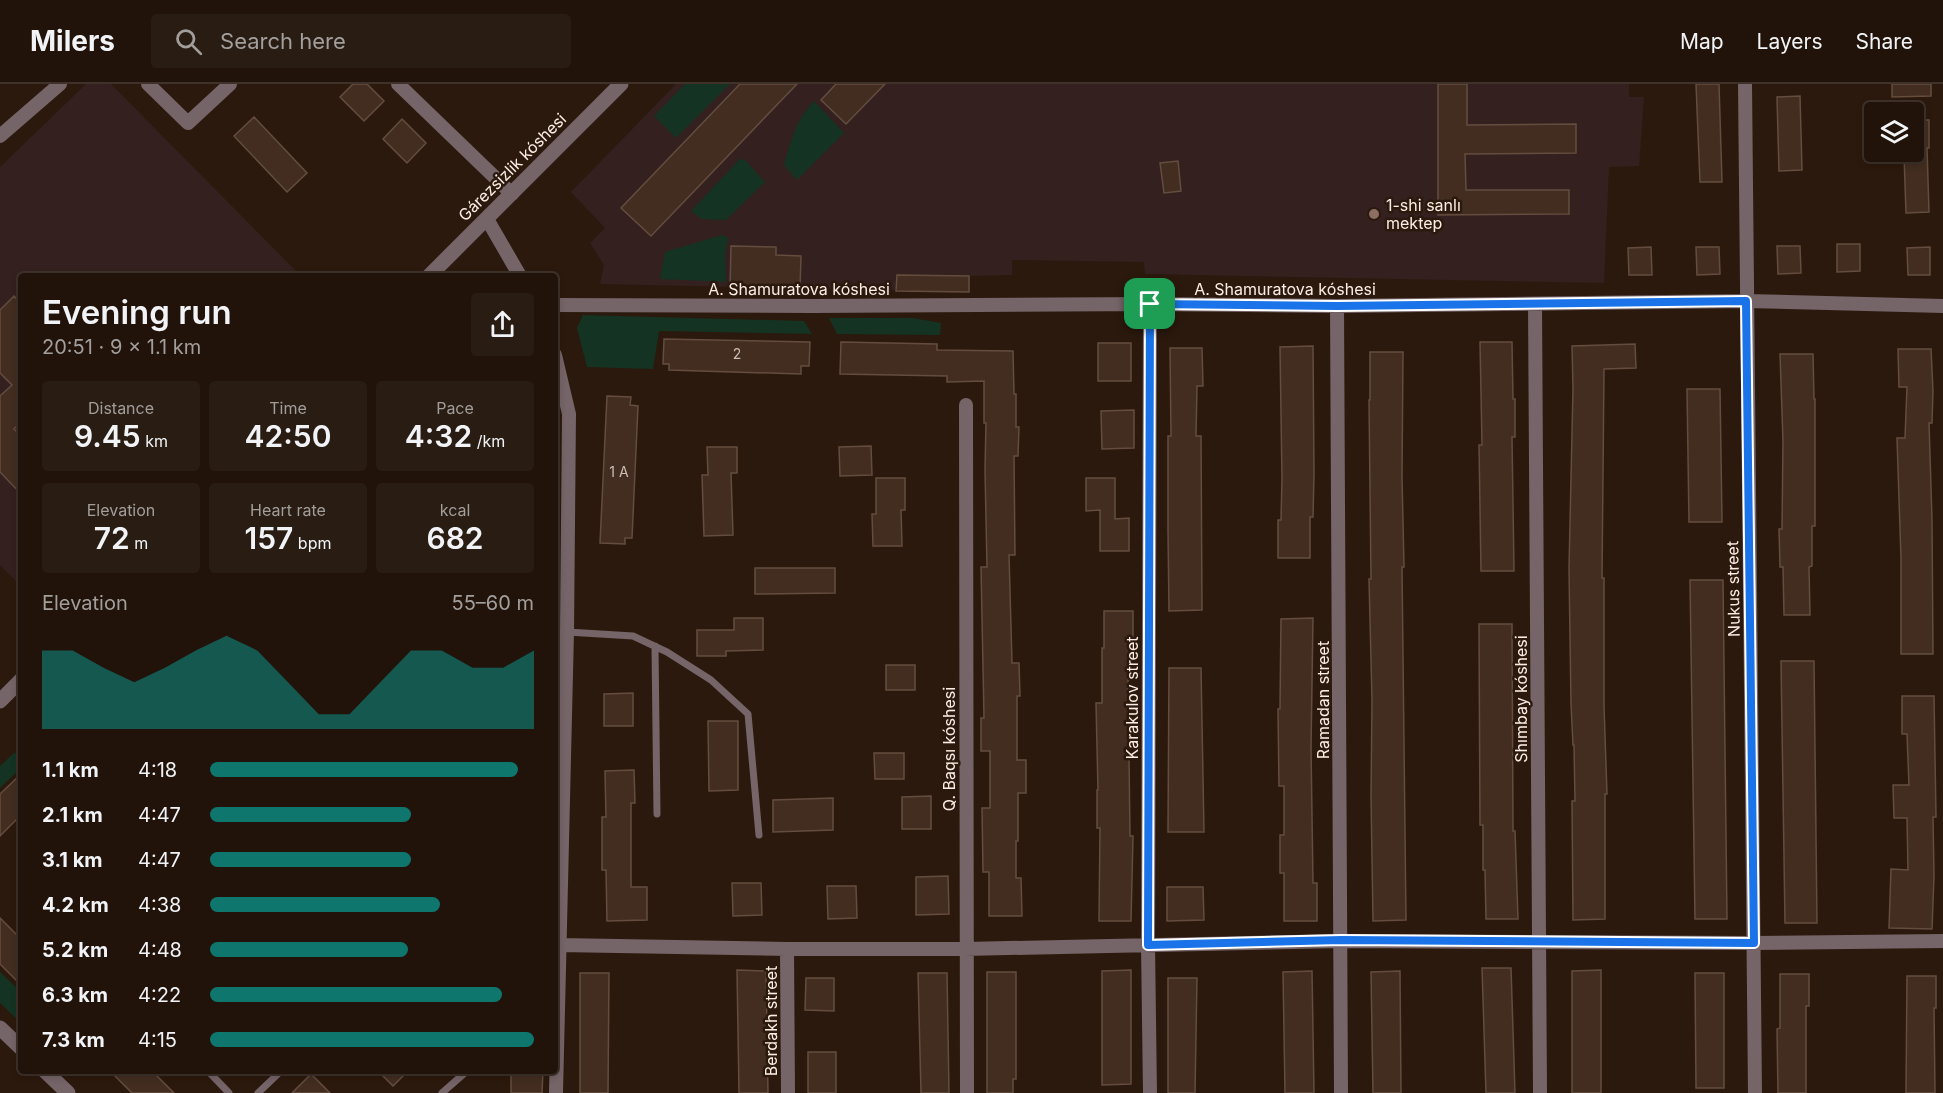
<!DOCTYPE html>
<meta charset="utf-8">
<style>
body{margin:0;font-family:Inter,sans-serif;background:#291c13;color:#f1f3f6;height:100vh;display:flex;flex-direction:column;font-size:22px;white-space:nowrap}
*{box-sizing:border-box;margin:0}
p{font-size:20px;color:#a29e9c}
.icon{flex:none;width:33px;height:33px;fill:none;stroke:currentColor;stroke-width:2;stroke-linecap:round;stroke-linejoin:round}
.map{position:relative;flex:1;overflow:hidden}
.sheet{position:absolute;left:18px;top:189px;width:540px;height:801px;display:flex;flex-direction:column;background:#21130a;border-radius:6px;box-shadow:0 3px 9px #0003,0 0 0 2px #3e322b}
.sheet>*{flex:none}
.tools{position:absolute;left:1864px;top:18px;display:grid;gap:12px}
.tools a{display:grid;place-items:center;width:60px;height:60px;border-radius:6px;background:#21130a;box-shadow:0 3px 9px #0003,0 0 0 2px #3e322b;font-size:30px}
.pin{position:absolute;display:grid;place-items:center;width:51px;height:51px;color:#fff;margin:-26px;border-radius:12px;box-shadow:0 3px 9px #0006}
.round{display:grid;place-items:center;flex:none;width:63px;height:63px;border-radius:6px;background:#291c13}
.headline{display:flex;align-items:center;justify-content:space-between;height:102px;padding:0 24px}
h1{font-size:33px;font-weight:600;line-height:45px}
.metrics{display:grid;grid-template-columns:repeat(3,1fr);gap:9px;height:102px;padding:6px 24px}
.metrics div{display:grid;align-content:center;border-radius:6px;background:#291c13;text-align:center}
.metrics b{font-size:30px;font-weight:600}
.metrics small{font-size:16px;font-weight:400}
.metrics p{font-size:16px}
.chart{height:168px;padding:12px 24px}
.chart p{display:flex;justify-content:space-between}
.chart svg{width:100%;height:108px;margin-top:6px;fill:#0f766e;opacity:.7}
ul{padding:0 24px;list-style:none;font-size:20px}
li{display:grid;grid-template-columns:96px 72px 1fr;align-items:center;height:45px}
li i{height:15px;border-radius:8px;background:#0f766e}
header{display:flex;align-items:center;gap:36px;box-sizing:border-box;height:84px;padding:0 30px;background:#21130a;border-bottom:2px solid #3e322b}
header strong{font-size:28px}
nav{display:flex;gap:33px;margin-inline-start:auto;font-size:21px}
.search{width:420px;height:54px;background:#291c13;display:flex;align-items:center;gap:15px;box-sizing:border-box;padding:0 21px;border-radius:6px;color:#a29e9c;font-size:22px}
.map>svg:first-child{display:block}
.education{fill:#33201f}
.green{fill:#143322}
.building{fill:#422d20;stroke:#644d3f;stroke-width:1.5}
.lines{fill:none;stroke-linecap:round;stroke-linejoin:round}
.service{stroke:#756468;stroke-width:7}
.minor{stroke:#756468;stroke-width:14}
.tertiary{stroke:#756468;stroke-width:15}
.route-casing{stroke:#fff;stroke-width:12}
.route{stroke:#1a73e8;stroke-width:8}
.education-dot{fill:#8d6e63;stroke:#2c190d;stroke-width:2}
.labels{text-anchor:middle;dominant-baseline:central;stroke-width:5;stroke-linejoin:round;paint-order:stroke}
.number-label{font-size:14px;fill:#cdbdb4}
.street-label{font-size:16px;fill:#fbede5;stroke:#2c190d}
.poi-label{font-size:16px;fill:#fbede5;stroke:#2c190d;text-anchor:start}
</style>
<header>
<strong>Milers</strong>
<div class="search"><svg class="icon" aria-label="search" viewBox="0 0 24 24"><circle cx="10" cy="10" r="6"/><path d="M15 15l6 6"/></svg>Search here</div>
<nav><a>Map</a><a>Layers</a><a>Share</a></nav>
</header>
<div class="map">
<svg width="1943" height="1009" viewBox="0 0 1943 1009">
<rect width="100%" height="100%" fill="#2c190d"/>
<!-- education -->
<path class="education" d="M86,0H111L301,192H21V502L0,481V83Z
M676,0H1629V13H1644L1639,82L1609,83L1604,199L1145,190L1144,178L1012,176V191L969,192V208L600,200L604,181L590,159L605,144L571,108Z"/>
<!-- green -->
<path class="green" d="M685,0H730L676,54L654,32Z
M814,17L844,49L797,96L784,81C791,57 796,35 814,17Z
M740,75L746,77L765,98L726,136L701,135L691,127Z
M722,151L728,154L725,170L726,198L660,195L665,168Z
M583,231L804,237L812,250L659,247L653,285L587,283L577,244Z
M829,234H913L941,239L940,251L837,250Z
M14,669L21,670V684L0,704V682Z
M0,888L21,908V939L0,919Z"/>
<!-- building -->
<path class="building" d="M353,0H367L384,17L364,37L340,13Z
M740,0H797L651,152L621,124Z
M836,0H885L846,40L821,16Z
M1438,0H1467V41L1576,40V69L1465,70L1466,106H1569V130L1438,131Z
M1696,0H1719L1722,98H1700Z
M1892,0H1931V12L1892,13Z
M1800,12L1802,86L1779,87L1777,13Z
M254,33L307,89L287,108L234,52Z
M402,35L426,59L407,79L383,55Z
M1914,36H1929V64H1927L1929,128L1906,129L1904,71H1914Z
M1178,77L1181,107L1164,109L1160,79Z
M1837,160H1860V187L1837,188Z
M731,162L776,163V171L801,172L800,205L730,203Z
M1777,162H1800L1801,189L1778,190Z
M1651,163L1652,191H1629L1628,164Z
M1696,163H1719L1720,190L1697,191Z
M1930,163V191H1908L1907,164Z
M897,191L969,192V208L896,207Z
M14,212L21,220V338L14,345L21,352V410L0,388V312L12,301L0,289V226Z
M664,255L810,258L809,282H801V290L669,286V280H663Z
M841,258L937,260V266L1013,267L1014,310H1016V343H1019L1018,372H1014L1015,471H1009L1012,579H1019L1020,612H1017V676H1026V709H1018V757H1016V794H1021L1022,832H989V788H983L982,724H990V667H981V634H984L981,483H987L985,386L986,339H984V297L947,298V292L840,290Z
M1480,258H1512L1513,315H1515V353H1512L1514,487H1481L1479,361H1482Z
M1098,259H1131V297H1098Z
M1635,260L1636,284L1604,285L1602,494H1604V622L1607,710H1605V835L1573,836L1572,717H1575L1574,661H1573L1571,620L1569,485L1573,305L1572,262Z
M1313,262L1314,390L1313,433H1310V474H1278V436H1281L1282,395L1280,263Z
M1170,264H1202L1203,302H1197L1196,352H1201L1202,526L1169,527L1168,446V352H1171Z
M1898,265H1931L1933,307L1932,339H1929L1932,436L1933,570H1901V475L1897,354H1905L1907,303H1899Z
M1370,268H1403L1402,393L1404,483H1402L1406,836L1373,837L1371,712L1372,616L1369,495H1371L1369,316H1370Z
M1780,270H1813L1814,315H1815V442H1812V482L1809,483L1810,531H1784L1783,483H1780L1779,445H1782L1783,357Z
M1687,305H1720L1722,438H1689Z
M607,312L631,313L630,321L638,322L632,454H625V460L600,459Z
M1134,326V364L1102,365L1101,327Z
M871,362L872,391L840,392L839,363Z
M707,363H737V389H731L733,451L704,452L702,391H708Z
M876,394H905V426H901L902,462H873L872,430H876Z
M1086,394H1115V435L1129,434V467H1100V426L1086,427Z
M755,484H835V509L755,510Z
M1690,496H1723L1727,835H1695Z
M1104,527H1133V559H1130L1131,596H1128L1130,752H1133L1131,837H1099L1100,744H1097V706H1098L1096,619H1102V564H1104Z
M734,534H763V566L726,567V572H697V546H734Z
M1313,534L1311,664L1313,799H1317V837H1284V789H1280V751H1284V702H1279L1278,625H1280L1281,535Z
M1479,540H1512L1513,747H1515L1518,835H1486L1485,786H1483V741H1480Z
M1781,577H1814L1817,839H1785Z
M886,581H915V606H886Z
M1169,584H1201L1204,748H1168Z
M633,609V642H604V610Z
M1902,612H1934L1936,733H1933L1934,792L1932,845L1889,844L1891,785L1908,786L1907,734H1894L1893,701H1909L1907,650H1902Z
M708,637H738V706L709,707Z
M874,669H904V695H875Z
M634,686L635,719H631V803H647V836L607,837L606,786H602V733H606L605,687Z
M21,690V731L0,752V710Z
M931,712V745H902V713Z
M833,714V746L773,748V716Z
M948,792L949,830L916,831V793Z
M732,799H761L762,831L733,832Z
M827,802H856L857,834L828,835Z
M1167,803H1203L1204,836L1167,837Z
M0,834L21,855V901L0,880Z
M1482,884H1511L1515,1009H1486Z
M737,886L766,887L768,1009H739Z
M1131,886V1000L1102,1001V887Z
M1601,886V1009H1572V887Z
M1312,887L1314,1009H1285L1283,888Z
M1400,887L1401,1009H1373L1371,888Z
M987,888H1016V995H1013V1009H987Z
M580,889H609L608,1009H580Z
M918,889H947L949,1009H921Z
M1695,889H1724V1004H1696Z
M1780,890H1809V922H1806V1009H1778L1777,945L1780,944Z
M1907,892H1936V924H1934L1935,1009H1906Z
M806,894H834V927L805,926Z
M1168,894H1197L1195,1009H1168Z
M808,968H836V1009H808Z
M110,987H152L174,1009H132Z
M378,987H408L393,1002Z
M511,987H543L542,1009H511Z
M311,990L330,1009H292Z"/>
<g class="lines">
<!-- service -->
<path class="service" d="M567,548L633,552L667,568L711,596L748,630L759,751
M655,562L657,730
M208,987L229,1009
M258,1009L281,987
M442,1009L467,987"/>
<!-- minor -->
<path class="minor" d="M148,0L188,39L230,0
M398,0L512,110
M1745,0L1755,1009
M0,52L60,0
M487,135L520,192
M555,221L813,222L1150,220L1337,222L1746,217L1943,222
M1535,221L1540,1009
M1337,222L1341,1009
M555,271L569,330L567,548L556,1009
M966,321L967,1009
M559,861L787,865H965L1341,857L1754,859L1943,857
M787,865L788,1009
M1150,1009L1148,861L1150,220"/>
<!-- tertiary -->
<path class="tertiary" d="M429,192L621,0
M0,617L21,596
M0,944L21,964
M45,987L68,1009"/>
</g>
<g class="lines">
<defs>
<path id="route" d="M1746,217L1754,859L1341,856L1148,861L1150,220L1337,222Z"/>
</defs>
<!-- route casing -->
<use href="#route" class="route-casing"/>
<!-- route -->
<use href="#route" class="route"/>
</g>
<!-- markers -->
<circle class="education-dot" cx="1374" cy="130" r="6"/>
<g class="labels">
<!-- number labels -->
<g class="number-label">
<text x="737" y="269">2</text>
<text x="619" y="387">1 А</text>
</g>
<!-- street labels -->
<g class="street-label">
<text transform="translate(512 83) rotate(-45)">Gárezsizlik kóshesi</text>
<text x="799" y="205">A. Shamuratova kóshesi</text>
<text x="1285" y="205">A. Shamuratova kóshesi</text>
<text transform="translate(1733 505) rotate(-91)">Nukus street</text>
<text transform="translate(1132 614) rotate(-90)">Karakulov street</text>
<text transform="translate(1521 615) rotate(-90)">Shımbay kóshesi</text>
<text transform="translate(1323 616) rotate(-90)">Ramadan street</text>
<text transform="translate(949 665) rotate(-90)">Q. Baqsı kóshesi</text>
<text transform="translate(771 937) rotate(-90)">Berdakh street</text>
</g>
<!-- poi labels -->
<g class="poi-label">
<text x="1386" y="121">1-shi sanlı<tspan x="1386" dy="18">mektep</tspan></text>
</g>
</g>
</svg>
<div class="tools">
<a><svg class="icon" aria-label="layers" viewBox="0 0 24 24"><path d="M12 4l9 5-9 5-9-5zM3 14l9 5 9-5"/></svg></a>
</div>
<div class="pin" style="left:1150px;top:220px;background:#1e9e55"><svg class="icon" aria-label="arrive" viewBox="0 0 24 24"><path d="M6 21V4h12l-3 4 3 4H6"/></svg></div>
<section class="sheet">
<div class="headline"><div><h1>Evening run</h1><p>20:51 · 9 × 1.1 km</p></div><a class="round"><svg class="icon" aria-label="share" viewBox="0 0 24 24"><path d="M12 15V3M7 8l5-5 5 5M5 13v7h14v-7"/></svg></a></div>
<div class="metrics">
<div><p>Distance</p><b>9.45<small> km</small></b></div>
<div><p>Time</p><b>42:50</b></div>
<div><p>Pace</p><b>4:32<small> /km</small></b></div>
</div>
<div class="metrics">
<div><p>Elevation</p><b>72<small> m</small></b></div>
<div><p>Heart rate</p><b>157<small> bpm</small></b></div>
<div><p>kcal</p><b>682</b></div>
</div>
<div class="chart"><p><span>Elevation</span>55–60 m</p>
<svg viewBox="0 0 160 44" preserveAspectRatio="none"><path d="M0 44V12L10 12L20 19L30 25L40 19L50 12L60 6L70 12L80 25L90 38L100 38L110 25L120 12L130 12L140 19L150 19L160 12V44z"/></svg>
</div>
<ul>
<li><b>1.1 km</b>4:18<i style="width:95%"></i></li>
<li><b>2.1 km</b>4:47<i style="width:62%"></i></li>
<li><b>3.1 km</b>4:47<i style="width:62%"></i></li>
<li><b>4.2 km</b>4:38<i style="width:71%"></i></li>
<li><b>5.2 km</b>4:48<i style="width:61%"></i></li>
<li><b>6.3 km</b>4:22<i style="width:90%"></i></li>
<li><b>7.3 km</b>4:15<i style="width:100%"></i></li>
</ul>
</section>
</div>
